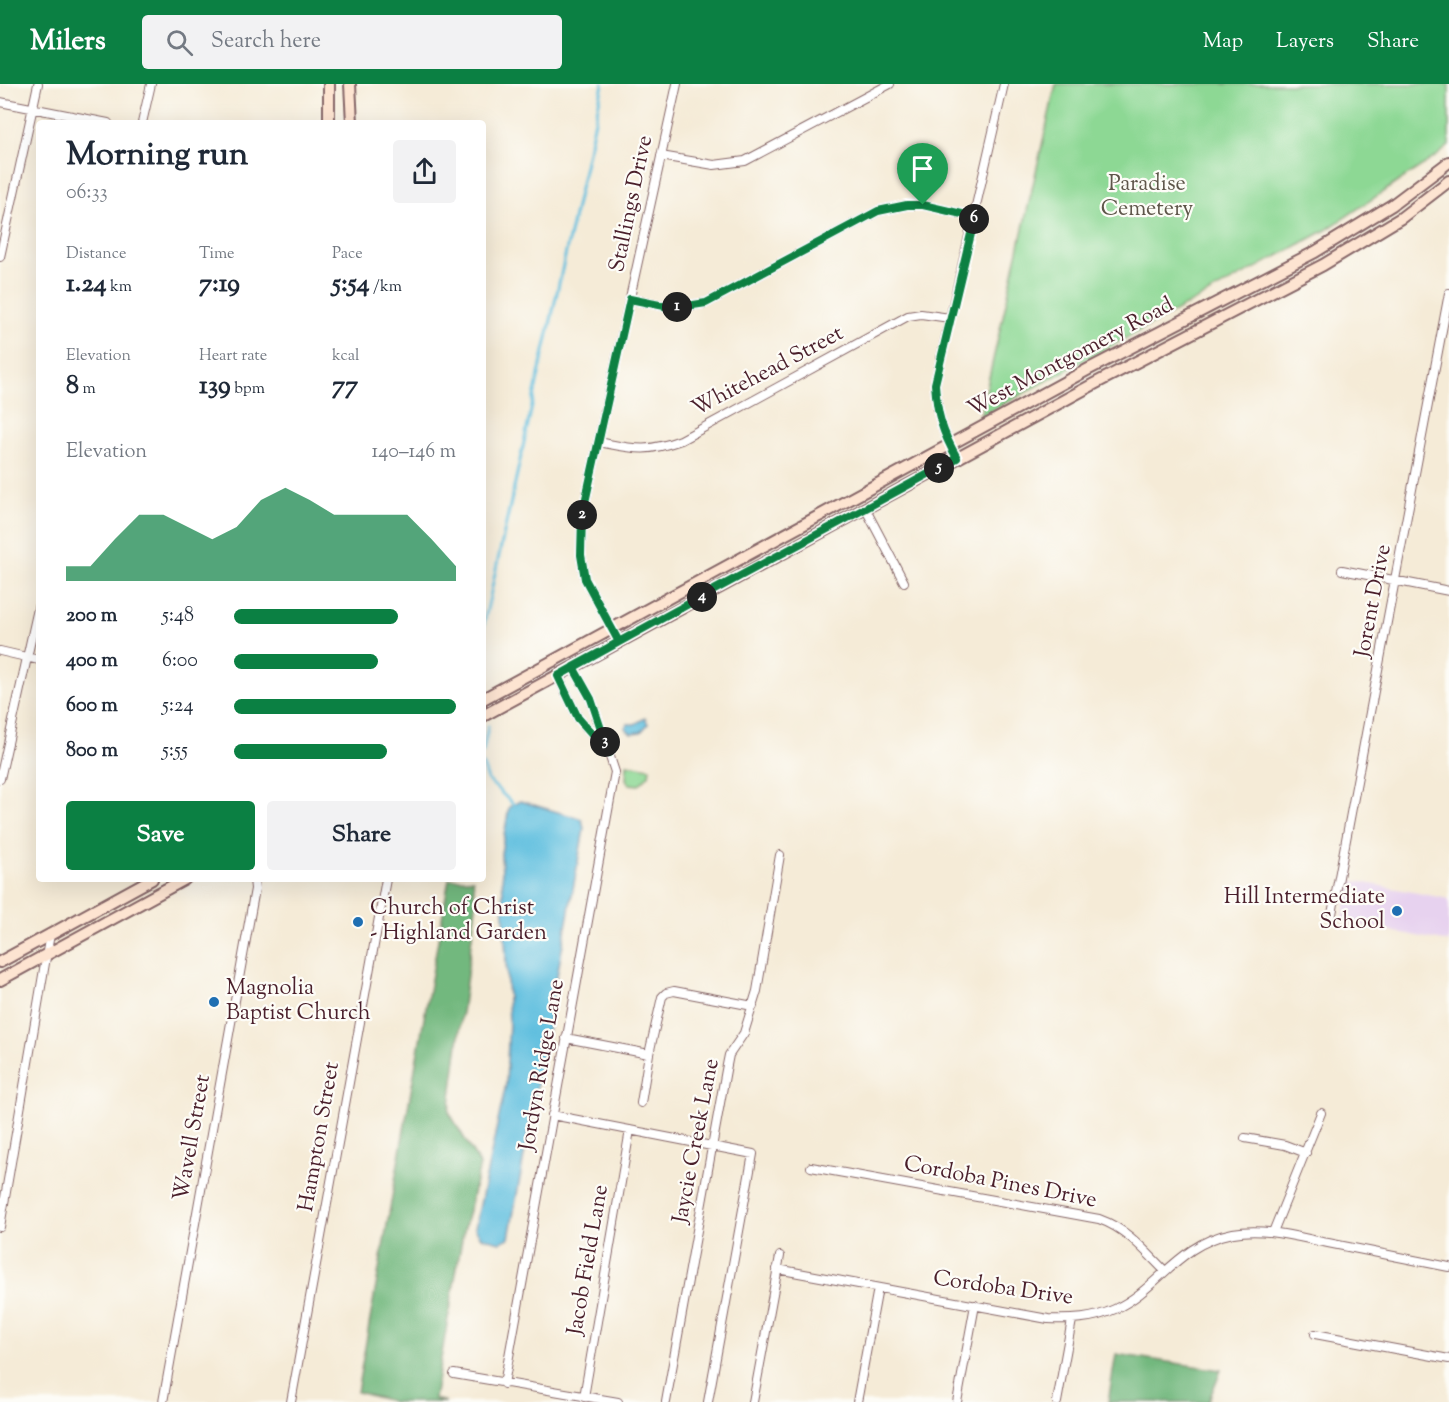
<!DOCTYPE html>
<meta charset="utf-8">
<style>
body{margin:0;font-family:"Sorts Mill Goudy",serif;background:#f2f2f3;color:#1f2937;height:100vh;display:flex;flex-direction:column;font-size:22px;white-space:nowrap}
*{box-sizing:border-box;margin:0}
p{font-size:20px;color:#747a83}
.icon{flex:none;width:33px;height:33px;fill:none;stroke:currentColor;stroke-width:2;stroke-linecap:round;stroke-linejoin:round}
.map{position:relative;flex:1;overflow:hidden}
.sheet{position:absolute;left:36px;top:36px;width:450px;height:762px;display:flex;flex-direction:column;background:#fff;border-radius:6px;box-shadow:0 6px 24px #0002}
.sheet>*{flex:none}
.pin{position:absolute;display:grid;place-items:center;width:51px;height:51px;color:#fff;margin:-62px -26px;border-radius:50% 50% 50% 0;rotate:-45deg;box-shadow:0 0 6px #0007}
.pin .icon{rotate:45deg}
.km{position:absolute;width:30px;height:30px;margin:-15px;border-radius:50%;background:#222;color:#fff;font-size:16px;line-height:30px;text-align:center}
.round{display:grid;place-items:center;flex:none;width:63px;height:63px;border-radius:6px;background:#f2f2f3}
.head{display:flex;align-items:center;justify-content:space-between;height:102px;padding:0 30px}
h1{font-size:33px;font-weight:700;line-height:45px}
.metrics{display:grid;grid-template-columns:repeat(3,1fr);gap:9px;height:102px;padding:6px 30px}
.metrics div{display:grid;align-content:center}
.metrics b{font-size:26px;font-weight:700}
.metrics small{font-size:16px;font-weight:400}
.metrics p{font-size:16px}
.chart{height:168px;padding:12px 30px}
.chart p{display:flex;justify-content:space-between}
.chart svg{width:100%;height:108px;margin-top:6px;fill:#0b8043;opacity:.7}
.cta{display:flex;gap:12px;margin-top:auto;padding:12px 30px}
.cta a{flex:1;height:69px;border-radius:6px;background:#0b8043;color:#fff;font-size:24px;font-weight:700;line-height:69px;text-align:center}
.cta a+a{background:#f2f2f3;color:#1f2937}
ul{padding:0 30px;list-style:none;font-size:20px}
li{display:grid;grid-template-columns:96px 72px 1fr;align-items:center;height:45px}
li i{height:15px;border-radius:8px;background:#0b8043}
header{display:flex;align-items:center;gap:36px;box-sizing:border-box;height:84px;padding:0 30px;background:#0b8043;color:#fff}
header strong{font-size:28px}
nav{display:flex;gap:33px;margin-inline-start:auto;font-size:21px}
.search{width:420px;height:54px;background:#f2f2f3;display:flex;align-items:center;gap:15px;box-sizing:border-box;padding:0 21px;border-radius:6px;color:#747a83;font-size:22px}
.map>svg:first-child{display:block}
.built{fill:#e7d2ef}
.green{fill:#8dd894;stroke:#6c7c60;stroke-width:1.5}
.forest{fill:#72b87e;stroke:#5e6c54;stroke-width:1.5}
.water{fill:#60bfdf;stroke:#556f85;stroke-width:1.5}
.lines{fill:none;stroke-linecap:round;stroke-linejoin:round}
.stream{stroke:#60bfdf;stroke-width:3}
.minor-casing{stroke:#866667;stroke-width:10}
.secondary-casing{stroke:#866667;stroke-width:14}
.minor{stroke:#fff;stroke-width:8}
.secondary{stroke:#fde4d1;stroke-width:10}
.route-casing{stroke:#fff;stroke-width:12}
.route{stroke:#0b8043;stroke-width:8}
.poi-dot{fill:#1f6fb2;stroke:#fdfcf7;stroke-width:2}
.labels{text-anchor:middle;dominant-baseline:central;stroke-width:4.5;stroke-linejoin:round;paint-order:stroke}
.park-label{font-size:22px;fill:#5e564a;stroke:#fdfcf7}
.street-label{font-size:22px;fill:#4a1f2b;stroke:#fdfcf7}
.poi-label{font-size:22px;fill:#4a1f2b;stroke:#fdfcf7;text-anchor:start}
</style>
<header>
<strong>Milers</strong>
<div class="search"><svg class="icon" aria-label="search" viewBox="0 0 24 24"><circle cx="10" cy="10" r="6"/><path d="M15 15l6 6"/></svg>Search here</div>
<nav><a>Map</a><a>Layers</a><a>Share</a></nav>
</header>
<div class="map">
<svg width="1449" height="1318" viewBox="0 0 1449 1318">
<rect width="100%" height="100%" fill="#fdfcf7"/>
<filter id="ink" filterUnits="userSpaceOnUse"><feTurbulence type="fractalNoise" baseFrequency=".0167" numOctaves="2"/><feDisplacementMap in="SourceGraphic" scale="12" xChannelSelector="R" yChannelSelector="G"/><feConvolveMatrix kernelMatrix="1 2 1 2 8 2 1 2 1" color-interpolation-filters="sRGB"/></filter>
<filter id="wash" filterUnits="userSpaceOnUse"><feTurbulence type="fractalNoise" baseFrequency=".008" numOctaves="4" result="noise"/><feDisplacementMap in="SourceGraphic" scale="24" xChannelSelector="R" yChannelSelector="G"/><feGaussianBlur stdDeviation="1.35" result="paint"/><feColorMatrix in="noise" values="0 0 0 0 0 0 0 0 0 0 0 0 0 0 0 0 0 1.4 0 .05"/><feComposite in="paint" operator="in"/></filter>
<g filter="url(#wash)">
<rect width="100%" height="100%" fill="#f5ebd7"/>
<!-- built -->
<path class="built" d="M1350,796L1449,815V858L1342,838Z"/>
<!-- green -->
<path class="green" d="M1056,0H1449V62L1438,71L1326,146L980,333Z
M627,680L650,684L649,691L639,701L629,700L626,695Z"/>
<!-- forest -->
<path class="forest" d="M449,795H473L476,822L449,1028L480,1081L462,1155L434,1315L446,1318H394L357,1308Z
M1116,1270L1221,1286L1208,1318H1108Z"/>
<!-- water -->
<path class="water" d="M645,634L648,640L641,648L631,649L625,644L627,640H635Z
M520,717L582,735L584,745L509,1154L500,1158L481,1153L475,1144L506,1000L509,938L501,769L509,723Z"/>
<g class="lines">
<!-- stream -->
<path class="stream" d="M483,544L603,0
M483,668L488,642
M483,681L488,696L514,721L515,725"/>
</g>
</g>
<g filter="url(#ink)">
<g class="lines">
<defs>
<path id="minor" d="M0,18L108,39
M142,39L151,0
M661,72L714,81L745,77L890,0
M0,173L38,0
M630,215L674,224L706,219L878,127L907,121H923L975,133
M599,358C635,365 645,369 681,356L908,232L921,230L950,234
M957,374C942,348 937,330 935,300L1004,0
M865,424L904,498
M1342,486L1449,507
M619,558L585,495L581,471L582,432L677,0
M0,567L39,576
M558,592L578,634L606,665
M0,695L39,520
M1332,830L1449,209
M566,954L649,970
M641,1019L649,970L662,913L666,909L674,907L753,922
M552,1031L753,1070L708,1318
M1245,1054L1285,1061L1306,1069
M811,1083L1099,1135C1127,1145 1144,1166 1165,1187
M0,1143L50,850
M1273,1148L1321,1029
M777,1185L1048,1235C1072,1236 1093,1235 1115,1225C1160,1204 1177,1160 1233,1149C1264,1143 1297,1153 1328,1159C1368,1167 1409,1175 1449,1183
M1315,1250L1449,1275
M454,1290L618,1318
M504,1300L615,688L591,615L573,583
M584,1313L630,1046
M163,1318L255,805L254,795
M291,1318L386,795
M666,1318L726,986L729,971L744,949L757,907L780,771
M753,1318L780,1172
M857,1318L878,1204
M957,1318L975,1221
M1057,1318L1072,1236"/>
<path id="secondary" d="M329,0V39
M350,0L352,39
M483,615L1087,286L1315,168L1392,121L1449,78
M483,632L1094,300L1323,181L1401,134L1449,97
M0,878L152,795
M0,896L185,795"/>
</defs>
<!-- minor casing -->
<use href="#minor" class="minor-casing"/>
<!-- secondary casing -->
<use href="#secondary" class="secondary-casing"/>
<!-- minor -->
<use href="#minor" class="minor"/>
<!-- secondary -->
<use href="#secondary" class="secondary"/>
</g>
</g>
<g class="lines" filter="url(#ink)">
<defs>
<path id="route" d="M923,121H907L878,127L706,219L674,224L630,215L582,432L581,471L585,495L619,558L573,583L591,615L609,669L578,634L558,592C690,517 825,448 957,374C942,348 937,330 935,300L975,133L923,121"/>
</defs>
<!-- route casing -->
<use href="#route" class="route-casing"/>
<!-- route -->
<use href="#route" class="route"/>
</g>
<!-- markers -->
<g class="poi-dot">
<circle cx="1397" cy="827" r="6"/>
<circle cx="358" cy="838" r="6"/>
<circle cx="214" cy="918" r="6"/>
</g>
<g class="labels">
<!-- park labels -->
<g class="park-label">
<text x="1147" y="101">Paradise<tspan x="1147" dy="25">Cemetery</tspan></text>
</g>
<!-- street labels -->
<g class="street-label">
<text transform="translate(632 120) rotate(-78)">Stallings Drive</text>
<text transform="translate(1071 274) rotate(-28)">West Montgomery Road</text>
<text transform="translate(768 288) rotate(-28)">Whitehead Street</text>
<text transform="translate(1374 517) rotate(-79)">Jorent Drive</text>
<text transform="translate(543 981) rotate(-80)">Jordyn Ridge Lane</text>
<text transform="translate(320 1053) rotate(-80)">Hampton Street</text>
<text transform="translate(193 1054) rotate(-80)">Wavell Street</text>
<text transform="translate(697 1057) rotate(-79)">Jaycie Creek Lane</text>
<text transform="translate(1000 1099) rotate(11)">Cordoba Pines Drive</text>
<text transform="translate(589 1176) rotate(-80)">Jacob Field Lane</text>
<text transform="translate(1003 1205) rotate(8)">Cordoba Drive</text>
</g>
<!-- poi labels -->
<g class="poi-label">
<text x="1385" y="814" text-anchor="end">Hill Intermediate<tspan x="1385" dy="25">School</tspan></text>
<text x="370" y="825">Church of Christ<tspan x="370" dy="25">- Highland Garden</tspan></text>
<text x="226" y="905">Magnolia<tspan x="226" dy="25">Baptist Church</tspan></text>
</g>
</g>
</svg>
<div class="pin" style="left:923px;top:121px;background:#1e9e55"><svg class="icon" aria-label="arrive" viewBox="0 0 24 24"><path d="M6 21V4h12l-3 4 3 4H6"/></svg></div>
<b class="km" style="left:677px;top:223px">1</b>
<b class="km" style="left:582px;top:431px">2</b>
<b class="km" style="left:605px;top:658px">3</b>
<b class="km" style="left:702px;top:513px">4</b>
<b class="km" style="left:939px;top:384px">5</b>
<b class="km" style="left:974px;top:135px">6</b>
<section class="sheet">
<div class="head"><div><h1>Morning run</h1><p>06:33</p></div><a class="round"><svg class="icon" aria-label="share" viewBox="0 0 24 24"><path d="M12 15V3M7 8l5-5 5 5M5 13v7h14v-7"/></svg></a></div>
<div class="metrics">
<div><p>Distance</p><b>1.24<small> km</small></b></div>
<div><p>Time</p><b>7:19</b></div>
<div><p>Pace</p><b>5:54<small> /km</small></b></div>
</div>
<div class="metrics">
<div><p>Elevation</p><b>8<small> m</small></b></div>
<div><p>Heart rate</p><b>139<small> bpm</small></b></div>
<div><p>kcal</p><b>77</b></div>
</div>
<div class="chart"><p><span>Elevation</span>140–146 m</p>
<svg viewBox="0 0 160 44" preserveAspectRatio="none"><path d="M0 44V38L10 38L20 27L30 17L40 17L50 22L60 27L70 22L80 11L90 6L100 11L110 17L120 17L130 17L140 17L150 27L160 38V44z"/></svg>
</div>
<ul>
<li><b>200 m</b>5:48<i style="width:74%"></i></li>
<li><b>400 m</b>6:00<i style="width:65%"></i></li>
<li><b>600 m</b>5:24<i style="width:100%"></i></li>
<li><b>800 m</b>5:55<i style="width:69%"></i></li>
</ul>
<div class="cta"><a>Save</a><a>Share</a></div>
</section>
</div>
